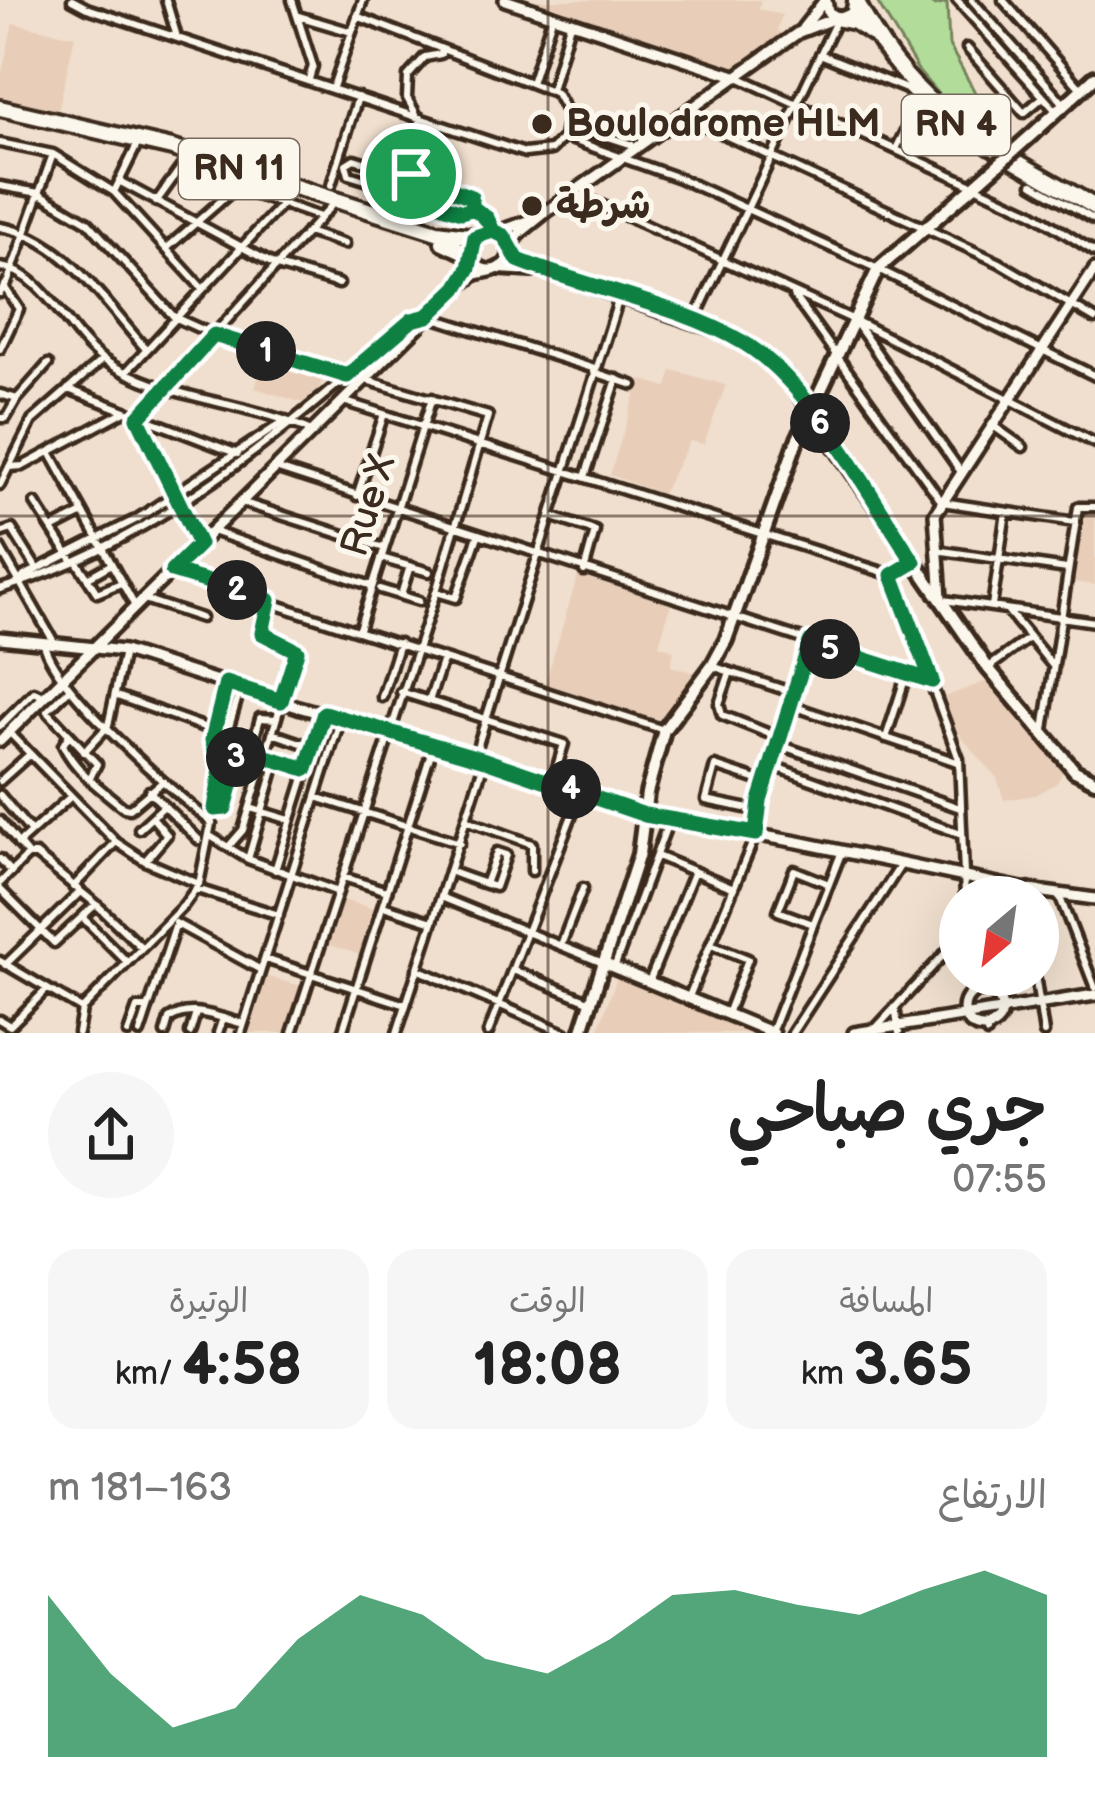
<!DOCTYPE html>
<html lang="ar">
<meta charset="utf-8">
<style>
body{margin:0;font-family:"Balsamiq Sans","Playpen Sans Arabic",sans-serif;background:#f6f6f6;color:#222;direction:rtl;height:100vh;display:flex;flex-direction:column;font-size:45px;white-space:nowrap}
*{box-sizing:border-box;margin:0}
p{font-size:39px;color:#767676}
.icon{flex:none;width:66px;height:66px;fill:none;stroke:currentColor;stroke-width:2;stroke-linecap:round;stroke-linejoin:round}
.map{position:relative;height:1033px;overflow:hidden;direction:ltr}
.panel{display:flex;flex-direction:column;background:#fff;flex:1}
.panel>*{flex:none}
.needle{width:78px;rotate:209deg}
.controls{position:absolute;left:939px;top:876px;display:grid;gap:24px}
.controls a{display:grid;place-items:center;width:120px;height:120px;border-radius:50%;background:#fff;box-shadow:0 12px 48px #0002;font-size:60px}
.pin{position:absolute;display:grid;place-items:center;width:102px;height:102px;color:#fff;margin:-51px;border:6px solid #fff;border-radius:50%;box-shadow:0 3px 12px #0007}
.km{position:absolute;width:60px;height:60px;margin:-30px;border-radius:50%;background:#222;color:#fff;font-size:33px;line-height:60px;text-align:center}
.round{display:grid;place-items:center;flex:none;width:126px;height:126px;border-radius:63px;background:#f6f6f6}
.overview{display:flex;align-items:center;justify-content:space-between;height:204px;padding:0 48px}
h1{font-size:66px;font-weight:600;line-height:90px}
.figures{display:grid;grid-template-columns:repeat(3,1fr);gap:18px;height:204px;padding:12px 48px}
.figures div{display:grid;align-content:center;border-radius:30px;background:#f6f6f6;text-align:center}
.figures b{font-size:60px;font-weight:600}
.figures small{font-size:33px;font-weight:400}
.figures p{font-size:33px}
.chart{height:336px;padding:24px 48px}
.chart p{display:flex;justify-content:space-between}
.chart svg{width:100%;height:216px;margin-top:12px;fill:#0b8043;opacity:.7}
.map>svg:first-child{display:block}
.built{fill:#e8ceb9}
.green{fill:#b1dc9a;stroke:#76835c;stroke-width:3}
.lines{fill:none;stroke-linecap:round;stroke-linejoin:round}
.street-casing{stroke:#3b2a1e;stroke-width:15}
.secondary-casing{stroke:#3b2a1e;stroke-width:18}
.primary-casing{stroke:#3b2a1e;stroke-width:20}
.highway-casing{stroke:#3b2a1e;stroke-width:22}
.street{stroke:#fbf7ec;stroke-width:6}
.secondary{stroke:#fbf7ec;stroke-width:9}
.primary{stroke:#fbf7ec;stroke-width:10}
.highway{stroke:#fbf7ec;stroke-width:14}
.primary-bridge-casing{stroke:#3b2a1e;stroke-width:20;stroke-linecap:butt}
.primary-bridge{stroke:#fbf7ec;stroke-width:10}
.route-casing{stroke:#fff;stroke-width:24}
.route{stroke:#0b8043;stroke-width:15}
.grid{fill:none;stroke:#3b2a1e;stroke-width:3;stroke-opacity:0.55}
.poi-dot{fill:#3b2a1e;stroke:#fbf7ec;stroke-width:4.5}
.labels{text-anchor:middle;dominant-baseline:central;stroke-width:10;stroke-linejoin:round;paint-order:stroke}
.shield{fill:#fbf7ec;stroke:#75685c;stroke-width:3}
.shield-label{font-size:36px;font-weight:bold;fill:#3b2a1e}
.poi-label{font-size:39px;font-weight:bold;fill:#3b2a1e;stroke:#fbf7ec;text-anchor:start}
.street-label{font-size:39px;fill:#3b2a1e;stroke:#fbf7ec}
</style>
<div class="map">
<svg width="1095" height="1033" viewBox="0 0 1095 1033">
<rect width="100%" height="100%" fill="#f0dfce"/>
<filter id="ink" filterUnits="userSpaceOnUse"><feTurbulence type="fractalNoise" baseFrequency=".00833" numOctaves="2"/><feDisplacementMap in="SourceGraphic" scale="24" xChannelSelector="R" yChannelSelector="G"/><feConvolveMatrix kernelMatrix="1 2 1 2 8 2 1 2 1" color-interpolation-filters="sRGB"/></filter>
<g filter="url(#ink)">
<!-- built -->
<path class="built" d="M522,0H761L759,9L782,15L777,31L787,35L739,72Z
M13,23L75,36L57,116L0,102V81Z
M266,355L324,373L318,393L303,403L255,388Z
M672,370L726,385L704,444L690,441L662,494L610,475L640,379L667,387Z
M1080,510L1095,512V585L1070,582Z
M578,575L671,604L659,645L674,650L671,666L699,674L664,716L651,721L544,687Z
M990,680L1065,769L1057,783L1036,795L1004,800L997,778L955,730L944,697Z
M343,900L378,910L364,956L329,945Z
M265,976L301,986L286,1033H247Z
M617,977L633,983L755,1033H597Z"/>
<!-- green -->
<path class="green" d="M876,0H926L935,6L947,3L949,45L977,96L1006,135L998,140L944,101L919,72Z"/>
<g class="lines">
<defs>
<path id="street" d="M72,0L87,8L525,153L551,150L564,137L568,115L556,93L357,16
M166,0L177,37
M292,0L313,66L309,79
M957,0L1057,112
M972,0L1065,105
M1003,0L1082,90
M298,16L352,32
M967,48L1024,113L1043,97
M820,54L906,89L919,102L896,149
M738,77L1031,212L1095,252
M531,83L553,15
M333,87L363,0
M551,90L571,20
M416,114L407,98L408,76L425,57L441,54
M684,116L1000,263L1095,319
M568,124L636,146
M564,137L679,178L878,269L1095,376
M0,143L53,154L114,192L201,287
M404,171L421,118
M396 184a11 11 0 1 1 22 0a11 11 0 1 1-22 0Z
M414,176L432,122
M119,181L277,266L339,284
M1033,184L1095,220
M331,185L358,97
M0,186L39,193L88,222L174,317L214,335L488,416L436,592L292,1033
M239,189L320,217
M398,190L349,175L346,164L354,159L402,174
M114,192L137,145
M575,193L854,320L1095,443
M411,194L462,212L469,211L475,204L471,197L416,179
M156,202L187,159
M473,208L487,218L493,231
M0,227C64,237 104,302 145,348
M307,232L345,244
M166,249L247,178
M0,267C44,272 67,333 101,358C162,401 246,400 311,431
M0,293L8,281L53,154
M793,295L942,502L1075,522
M694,321L836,21
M856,323L961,472
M0,349L19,309L5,288
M127,371L282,204
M594,372L633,385
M68,389L238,454
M0,394L17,399
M343,401L892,575
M0,418H6L17,399L48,364
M992,425L1023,447
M50,452L136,608
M9,467L23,466L123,412
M275,468L932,681
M585,477L617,379
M0,485L32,421L103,359
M357,496L384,414
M241,502L384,548
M35,503L73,562
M550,516L595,531L584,571
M52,529L83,513
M212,531L372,586
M0,533L12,529L37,569
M199,543L138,418L331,206
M0,548L54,642
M936,550L1067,569
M381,558L429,572
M77,562L97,593L121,583
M172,571L664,730
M892,575L913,562
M892,577L959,759L965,897
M87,578L110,565
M19,583L24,576L137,519L286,420
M0,589C159,542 290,426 413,319L428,316L595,369
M380,589L419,601
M436,592L456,598L478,536
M401,595L410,566
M144,599L201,618
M944,600L1095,622
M992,606L1006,512
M1008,611L1053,666
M359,629L432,398
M44,644C55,691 173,791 212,823
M712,666L794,693
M989,667L1029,638
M730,672L719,704L722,715L780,738
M70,688L47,711L97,764L90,778
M401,692L564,744L552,783
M117,696L212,730
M382,697L399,643
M429,701L443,659
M790,705L957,762
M0,726L34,692L45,697
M1044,730L1078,507H1095
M9,732L116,842L145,861L199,884
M272,733L313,747
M69,735L63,745C75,771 102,790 124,808L130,809L161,783
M886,738L907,673
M777,744L960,808
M229,745L306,769
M251,751L260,718L276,719
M84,752L108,726L124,651
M474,757L619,298
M773,766L961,834
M0,781L29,755
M149,791L199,840
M0,795L31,832
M316,797L460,843
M250,808L290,820
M215,809L225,808L237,764L226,737L240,690
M759,811L706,800L715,766L766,783
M466,820L532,844V871
M0,821L28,855
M139,829L164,806
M210,836L248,859L338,892
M18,844L69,798
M229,846L243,830L297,651L262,633L269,600
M657,856L734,888
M0,859L12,872
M248,859L277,760
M145,861L167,835L152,817
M275,870L324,714
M449,871C464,877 479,882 495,887L506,855L497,852L485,884
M343,877L387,891
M0,883L28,855H36L96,904L141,947
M73,887L116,842
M0,889L54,943L96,904
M197,889L279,915
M1059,895L1095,988
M441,897L603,963
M383,906L433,922
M82,917L126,961
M175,923L261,970
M813,924L778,911L794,870L829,884
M711,944L748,959L727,1014
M561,945L583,888
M265,959L406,1005
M0,961L82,1009
M5,965L80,892
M614,968L669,820
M417,969L565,1033
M513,970L591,1002
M978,975L980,990
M1035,975L1044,1033
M649,982L694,871
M688,999L756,834L760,801L810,642
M895,1007L899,1033
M0,1020L10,1026L47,989
M877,1027L960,937
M986,1028L987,1033
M771,1032L842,851
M78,1033L82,1009L184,905L199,884L221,774L213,747L212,730L226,683
M128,1033L137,1008H146
M140,1033L176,924
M165,1033L169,1019C186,1007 205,1013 223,1018
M190,1033L196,1013
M218,1033L223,1018L244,1024
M241,1033L341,718
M342,1033L434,744
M397,1033L485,760
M488,1033L581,792
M792,1033L902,863"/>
<path id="secondary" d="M505,0L738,77
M826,0L828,12L840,19L852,13L854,0
M803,28L825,0
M470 250a20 20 0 1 1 40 0a20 20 0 1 1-40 0Z
M498,232L531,220
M510,247L520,233L546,212L799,32L835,18
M941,598L935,514L1095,269
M0,638L124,651L298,707L485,760L645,815L798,842L1022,889L1095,899
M0,741L457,288L476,274L494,270
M603,963L773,1033
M964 1009a19 19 0 1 1 38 0a19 19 0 1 1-38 0Z
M854,1033L1095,995"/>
<path id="primary" d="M1037,130L1095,77
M510,251L522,262L718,330L743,342L787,377L988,668L1075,771L1095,781
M499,268L532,270
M581,1033L639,854L647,793L664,730L712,666L726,640L796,443L878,269L982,179"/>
<path id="highway" d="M856,0C913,116 992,145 1095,207
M840,19L855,22L873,34
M0,108L172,148L437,232L475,237
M443,242L471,255"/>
</defs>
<!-- street casing -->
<use href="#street" class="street-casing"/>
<!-- secondary casing -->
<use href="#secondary" class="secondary-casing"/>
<!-- primary casing -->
<use href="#primary" class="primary-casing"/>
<!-- highway casing -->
<use href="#highway" class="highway-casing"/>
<!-- street -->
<use href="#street" class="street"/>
<!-- secondary -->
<use href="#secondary" class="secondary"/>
<!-- primary -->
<use href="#primary" class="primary"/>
<!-- highway -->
<use href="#highway" class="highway"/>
<defs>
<path id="primary-bridge" d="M982,179L1037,130"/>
</defs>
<!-- primary-bridge casing -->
<use href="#primary-bridge" class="primary-bridge-casing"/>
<!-- primary-bridge -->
<use href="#primary-bridge" class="primary-bridge"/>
</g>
</g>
<g class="lines" filter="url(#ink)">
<defs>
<path id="route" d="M411,174L471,197L473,208L487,218L493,231L475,237L469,268L457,288L428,316L412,320L347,376L214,335L138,418L199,544L172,571L269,600L262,633L297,651L281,701L226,683L212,740L221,768L215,809L225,808L237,764L228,745L306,769L324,713L485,760L645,815L756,834L760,801L810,642L932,681L892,575L914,562C870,497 811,383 744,343C683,306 587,288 518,260L504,236L493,231C488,219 483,215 473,208L462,212L400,192L397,179L402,174H411"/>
</defs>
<!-- route casing -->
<use href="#route" class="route-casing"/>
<!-- route -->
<use href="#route" class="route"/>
</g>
<!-- grid -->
<path class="grid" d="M548,0V1033M0,516H1095"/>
<!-- markers -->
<g class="poi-dot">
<circle cx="542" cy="124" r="12"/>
<circle cx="532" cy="206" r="12"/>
</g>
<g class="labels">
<!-- shield labels -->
<g class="shield">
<rect x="902" y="95" width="108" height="60" rx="9"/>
<rect x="179" y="139" width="120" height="60" rx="9"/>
</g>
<g class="shield-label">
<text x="956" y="125">RN 4</text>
<text x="239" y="169">RN 11</text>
</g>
<!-- poi labels -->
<g class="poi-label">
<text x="566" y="124">Boulodrome HLM</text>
<text x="556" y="206">شرطة</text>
</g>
<!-- street labels -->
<g class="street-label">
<text transform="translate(369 506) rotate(-73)">Rue X</text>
</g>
</g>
</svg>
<div class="controls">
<a><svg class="needle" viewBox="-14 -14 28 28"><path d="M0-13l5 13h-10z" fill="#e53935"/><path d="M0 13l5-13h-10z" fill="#767676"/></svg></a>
</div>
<div class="pin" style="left:411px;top:174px;background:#1e9e55"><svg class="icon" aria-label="arrive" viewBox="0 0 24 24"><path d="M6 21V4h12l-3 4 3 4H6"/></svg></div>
<b class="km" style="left:266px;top:351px">1</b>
<b class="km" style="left:237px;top:590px">2</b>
<b class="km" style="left:236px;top:757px">3</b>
<b class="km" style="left:571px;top:789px">4</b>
<b class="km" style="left:830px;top:649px">5</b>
<b class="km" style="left:820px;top:423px">6</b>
</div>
<section class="panel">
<div class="overview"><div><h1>جري صباحي</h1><p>07:55</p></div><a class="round"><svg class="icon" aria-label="share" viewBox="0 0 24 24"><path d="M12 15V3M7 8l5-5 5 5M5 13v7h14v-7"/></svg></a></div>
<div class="figures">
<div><p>المسافة</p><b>3.65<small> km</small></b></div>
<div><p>الوقت</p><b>18:08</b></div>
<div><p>الوتيرة</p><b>4:58<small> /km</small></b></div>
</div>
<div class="chart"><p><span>الارتفاع</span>163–181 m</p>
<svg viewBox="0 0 160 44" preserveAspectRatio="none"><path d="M0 44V11L10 27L20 38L30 34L40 20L50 11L60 15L70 24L80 27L90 20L100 11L110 10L120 13L130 15L140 10L150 6L160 11V44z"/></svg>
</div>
</section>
